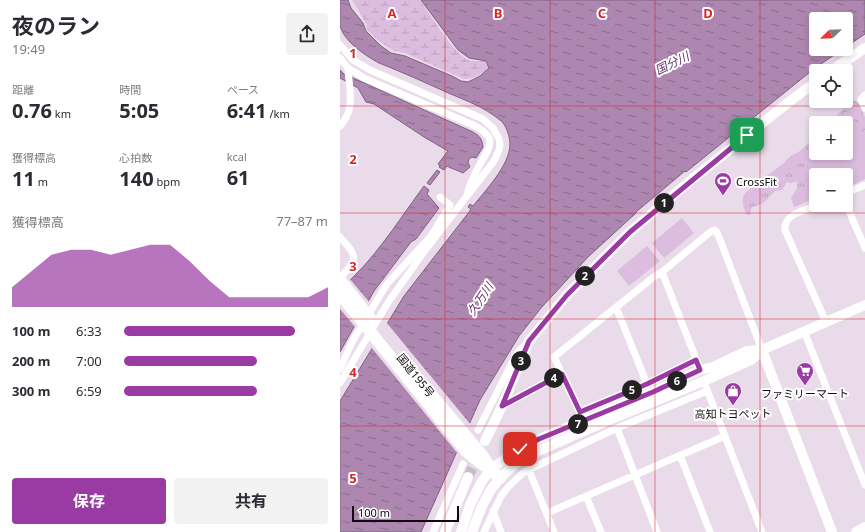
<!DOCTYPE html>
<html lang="ja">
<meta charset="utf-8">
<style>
body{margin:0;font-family:"Noto Sans","Noto Sans JP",sans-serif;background:#f2f2f3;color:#2b2b33;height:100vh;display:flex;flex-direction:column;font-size:15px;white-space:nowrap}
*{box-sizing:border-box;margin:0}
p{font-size:13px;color:#7c7c81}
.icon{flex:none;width:22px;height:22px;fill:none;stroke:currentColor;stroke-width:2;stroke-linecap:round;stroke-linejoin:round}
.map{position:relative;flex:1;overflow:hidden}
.side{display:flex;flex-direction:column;background:#fff;width:340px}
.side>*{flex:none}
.needle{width:26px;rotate:247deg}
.tools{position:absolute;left:469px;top:12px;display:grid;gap:8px}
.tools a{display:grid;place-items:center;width:44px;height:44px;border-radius:4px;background:#fff;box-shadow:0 2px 6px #0003;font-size:20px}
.scale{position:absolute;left:12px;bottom:10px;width:107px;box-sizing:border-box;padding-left:4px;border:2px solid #0e0a0f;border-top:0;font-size:11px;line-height:14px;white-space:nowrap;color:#0e0a0f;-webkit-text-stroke:3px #fff;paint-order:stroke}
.pin{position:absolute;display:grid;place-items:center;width:34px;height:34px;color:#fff;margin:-17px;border-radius:8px;box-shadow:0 2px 6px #0006}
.km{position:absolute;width:20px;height:20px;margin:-10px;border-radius:50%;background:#222;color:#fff;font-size:11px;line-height:20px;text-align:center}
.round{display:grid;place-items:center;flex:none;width:42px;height:42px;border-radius:4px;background:#f2f2f3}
.summary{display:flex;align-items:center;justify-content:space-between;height:68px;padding:0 12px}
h1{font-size:22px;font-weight:700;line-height:30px}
.stats{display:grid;grid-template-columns:repeat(3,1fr);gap:6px;height:68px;padding:4px 12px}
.stats div{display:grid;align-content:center}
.stats b{font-size:20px;font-weight:700}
.stats small{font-size:11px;font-weight:400}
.stats p{font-size:11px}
.chart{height:112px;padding:8px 12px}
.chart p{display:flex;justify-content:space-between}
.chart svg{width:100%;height:72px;margin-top:4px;fill:#9a3ba3;opacity:.7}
.action{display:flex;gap:8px;margin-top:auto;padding:8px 12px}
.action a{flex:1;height:46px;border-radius:4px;background:#9a3ba3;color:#fff;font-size:16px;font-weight:700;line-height:46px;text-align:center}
.action a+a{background:#f2f2f3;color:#2b2b33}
ul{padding:0 12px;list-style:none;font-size:13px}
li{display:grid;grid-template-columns:64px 48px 1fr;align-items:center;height:30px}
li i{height:10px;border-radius:5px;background:#9a3ba3}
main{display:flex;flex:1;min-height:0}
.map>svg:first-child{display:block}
.grass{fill:url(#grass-tufts)}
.wetland{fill:url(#wetland-marsh)}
.park{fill:url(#park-crowns)}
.pitch{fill:#dcbddf}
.water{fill:url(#water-ripples);stroke:#7d6280}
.pier{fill:#eadbeb}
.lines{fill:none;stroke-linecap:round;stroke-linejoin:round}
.secondary-tunnel{stroke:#c9bcca;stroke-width:10;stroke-dasharray:10 5;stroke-linecap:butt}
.street{stroke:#fff;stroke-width:7}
.secondary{stroke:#fff;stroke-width:10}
.highway{stroke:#fff;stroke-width:12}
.route-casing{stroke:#fff;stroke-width:8}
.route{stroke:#9a3ba3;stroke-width:5}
.grid{fill:none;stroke:#d62828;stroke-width:1;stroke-opacity:0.55}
.labels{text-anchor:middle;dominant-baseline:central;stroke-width:4;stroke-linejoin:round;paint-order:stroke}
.poi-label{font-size:11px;fill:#0e0a0f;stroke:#fff}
.street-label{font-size:11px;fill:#0e0a0f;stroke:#fff}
.water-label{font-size:12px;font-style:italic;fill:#623166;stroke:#fff}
.grid-label{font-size:13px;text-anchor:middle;font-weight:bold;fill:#d62828;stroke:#fff;stroke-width:4;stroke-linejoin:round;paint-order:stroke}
</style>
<main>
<section class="side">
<div class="summary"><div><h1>夜のラン</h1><p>19:49</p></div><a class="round"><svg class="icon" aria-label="share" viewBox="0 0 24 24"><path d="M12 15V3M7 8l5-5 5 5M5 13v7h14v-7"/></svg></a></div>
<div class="stats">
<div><p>距離</p><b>0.76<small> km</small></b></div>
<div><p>時間</p><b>5:05</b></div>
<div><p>ペース</p><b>6:41<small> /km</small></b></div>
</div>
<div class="stats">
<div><p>獲得標高</p><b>11<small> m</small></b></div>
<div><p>心拍数</p><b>140<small> bpm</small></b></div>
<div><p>kcal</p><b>61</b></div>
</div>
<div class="chart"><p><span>獲得標高</span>77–87 m</p>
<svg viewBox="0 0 160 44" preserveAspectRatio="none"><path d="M0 44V32L10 22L20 12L30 9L40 9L50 12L60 9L70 6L80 6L90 16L100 28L110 38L120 38L130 38L140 38L150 38L160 32V44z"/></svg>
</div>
<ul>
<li><b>100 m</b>6:33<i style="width:84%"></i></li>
<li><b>200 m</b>7:00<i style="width:65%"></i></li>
<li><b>300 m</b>6:59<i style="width:65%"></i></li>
</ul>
<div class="action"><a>保存</a><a>共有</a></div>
</section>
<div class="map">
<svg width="525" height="532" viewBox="0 0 525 532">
<defs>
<pattern id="grass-tufts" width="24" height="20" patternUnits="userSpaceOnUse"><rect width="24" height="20" fill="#dcbddf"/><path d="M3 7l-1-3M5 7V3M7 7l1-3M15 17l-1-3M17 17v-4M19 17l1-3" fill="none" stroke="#bca1be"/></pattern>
<pattern id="wetland-marsh" width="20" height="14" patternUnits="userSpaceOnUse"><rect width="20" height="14" fill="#dcbddf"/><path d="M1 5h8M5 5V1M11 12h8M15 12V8" fill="none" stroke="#bca1be"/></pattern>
<pattern id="park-crowns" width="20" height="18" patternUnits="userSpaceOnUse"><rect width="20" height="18" fill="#dcbddf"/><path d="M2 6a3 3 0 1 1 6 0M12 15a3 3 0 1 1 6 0" fill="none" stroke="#bca1be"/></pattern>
<pattern id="water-ripples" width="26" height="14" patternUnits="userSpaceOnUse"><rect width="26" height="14" fill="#ad87b0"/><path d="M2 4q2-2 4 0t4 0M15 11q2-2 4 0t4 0" fill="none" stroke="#8b6d8e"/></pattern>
</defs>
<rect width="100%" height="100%" fill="#eadbeb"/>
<!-- grass -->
<path class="grass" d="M476,136V197L454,207L451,198L457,188V181L451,183L447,182L442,190L435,191C426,199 425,205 412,207L410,215H407C403,207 400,200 406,192L444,163L448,158L460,151Z"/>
<!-- wetland -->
<path class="wetland" d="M12,0H80C92,17 109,47 126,59C131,62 139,61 145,61L148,66V69C139,75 134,79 124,79L65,53L54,51L39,41L27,30V25Z"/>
<!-- park -->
<path class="park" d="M513,99L519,104L525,117V179L506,188V175H476V186L461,152L476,136V153H506V123H489Z"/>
<!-- pitch -->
<path class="pitch" d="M507,111L512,116L525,145V173L506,182V175H478C473,162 465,156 476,144V153H506V123H496Z
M342,218L354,233L324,258L312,243Z
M307,246L320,261L289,286L277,271Z"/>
<!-- water -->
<path class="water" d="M0,0H8L11,8L23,23L26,31L41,46L51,53L65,56L112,76L121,81L128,82L140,76L149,68L146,61L129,58L118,50L81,0H525V34L506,47V19H476V49H503L475,68L346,172L345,171L296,212V213L248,257L201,308L179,336L140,400L81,532H0V401L64,296L129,212L131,209L128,207L130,204L133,206C145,191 170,165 170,144C170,137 166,124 160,120C144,107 125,100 106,92C84,82 62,72 39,63C26,56 3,41 0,25C0,17 0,8 0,0Z
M0,70L5,75L11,77L133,132C140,136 142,139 143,147L136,158L132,157L129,159L128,162L130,167L123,173C117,170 112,169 107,166L104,170L99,167L100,165L98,164L108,151L84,137L34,104L26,102L18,88L0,78Z
M97,170L100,172L90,185L87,183Z
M84,186L89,190L87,194L99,208L76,239L71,242L34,291L0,352V289C34,261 58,221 84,186Z"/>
<!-- pier -->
<path class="pier" d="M9,278L30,303L16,328L0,309V286Z
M46,322L131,425L118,454L31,347Z"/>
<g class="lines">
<!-- secondary-tunnel -->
<path class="secondary-tunnel" d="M128,477L139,454"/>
<!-- street -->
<path class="street" d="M0,45L13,60L30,70L143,119L153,128L159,139L160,145L159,150L154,161L86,249L49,301L0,383
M0,58L8,68L24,78L131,124C159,137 151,145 139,166C134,175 129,185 127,195
M525,95L521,99L525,108
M0,126C16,109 9,90 8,68
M506,193L525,185
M506,204L525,248
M477,205C466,210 443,214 445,230L486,322
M0,237C18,257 18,258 0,278
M322,272L358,364
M276,307L307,384
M464,331L525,485
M356,360L307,384L240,412L214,357L315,276L322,272L369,233L374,230L376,231L379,237L422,350
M0,369L12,342L42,292L47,284L91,236L110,205L100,197
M366,387L422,532
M162,406L222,374
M277,428L317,532
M138,430L177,353L186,344
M340,455L370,532
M189,470L214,532
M246,496L261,532
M153,511L161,532
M207,513L385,436
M93,532L123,464
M144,532L161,496L169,486L184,472L277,428L367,391"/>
<!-- secondary -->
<path class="secondary" d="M491,71L525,48
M422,350L492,532
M145,441L162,406L189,341L227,295L290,232L349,182L450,101L476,82
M105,532L128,477
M121,532L130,505L142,481L151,469L180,449L199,439L313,392L360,370L373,367L407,351L422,350
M132,532L142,506L150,491L160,478L175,464L187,456L267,421L364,381L411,360L422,350L525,305
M516,532L525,527"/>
<!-- highway -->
<path class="highway" d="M0,280L33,322
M0,294L126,451C137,461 149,468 160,478
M74,374L142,455L150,467"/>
</g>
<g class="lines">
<defs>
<path id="route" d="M180,449L199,439L313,392L360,370L356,360L307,384L240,412L222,374L162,406L189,341L227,295L290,232L407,135"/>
</defs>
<!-- route casing -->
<use href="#route" class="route-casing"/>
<!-- route -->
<use href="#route" class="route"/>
</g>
<!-- grid -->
<path class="grid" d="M105,0V532M210,0V532M315,0V532M420,0V532M0,106H525M0,213H525M0,319H525M0,426H525"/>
<!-- icons -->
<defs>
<symbol id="stadium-pin" viewBox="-11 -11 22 30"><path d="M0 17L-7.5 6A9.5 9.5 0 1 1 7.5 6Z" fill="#9a3ba3" stroke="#fff"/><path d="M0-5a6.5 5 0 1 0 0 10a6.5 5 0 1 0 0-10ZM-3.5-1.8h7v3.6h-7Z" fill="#fff"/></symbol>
<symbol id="supermarket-pin" viewBox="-11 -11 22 30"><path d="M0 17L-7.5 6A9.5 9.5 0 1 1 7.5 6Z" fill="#9a3ba3" stroke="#fff"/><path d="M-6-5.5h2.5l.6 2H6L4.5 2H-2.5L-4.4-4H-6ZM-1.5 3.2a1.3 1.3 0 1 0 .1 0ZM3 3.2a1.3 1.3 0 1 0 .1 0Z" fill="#fff"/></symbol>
<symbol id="shop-pin" viewBox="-11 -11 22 30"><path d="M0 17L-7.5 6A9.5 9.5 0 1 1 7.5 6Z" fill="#9a3ba3" stroke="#fff"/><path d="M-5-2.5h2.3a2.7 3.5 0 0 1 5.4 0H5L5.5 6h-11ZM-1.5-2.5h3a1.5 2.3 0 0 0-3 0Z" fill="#fff"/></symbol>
</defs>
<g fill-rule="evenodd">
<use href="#stadium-pin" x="373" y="171" width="20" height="27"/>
<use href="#supermarket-pin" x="455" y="361" width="20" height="27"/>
<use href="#shop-pin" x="383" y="381" width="20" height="27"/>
</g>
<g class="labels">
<!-- poi labels -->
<g class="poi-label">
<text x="396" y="181" text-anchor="start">CrossFit</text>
<text x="465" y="393">ファミリーマート</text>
<text x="393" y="413">高知トヨペット</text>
</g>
<!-- street labels -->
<g class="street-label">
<text transform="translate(76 375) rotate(51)">国道195号</text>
</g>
<!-- water labels -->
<g class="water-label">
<text transform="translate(332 63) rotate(-26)">国分川</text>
<text transform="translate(140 299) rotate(-56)">久万川</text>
</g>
</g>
<g class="grid-label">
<text x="52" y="18">A</text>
<text x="158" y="18">B</text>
<text x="262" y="18">C</text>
<text x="368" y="18">D</text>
<text x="13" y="58">1</text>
<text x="13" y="164">2</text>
<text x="13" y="271">3</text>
<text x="13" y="377">4</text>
<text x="13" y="483">5</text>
</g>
</svg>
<div class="tools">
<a><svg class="needle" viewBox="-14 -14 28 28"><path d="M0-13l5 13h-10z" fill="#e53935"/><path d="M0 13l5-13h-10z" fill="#7c7c81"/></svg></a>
<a><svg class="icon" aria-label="locate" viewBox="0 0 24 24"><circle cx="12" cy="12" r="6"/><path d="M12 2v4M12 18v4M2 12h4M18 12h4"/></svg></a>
<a>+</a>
<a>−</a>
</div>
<div class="scale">100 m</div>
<div class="pin" style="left:407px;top:135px;background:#1e9e55"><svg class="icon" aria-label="arrive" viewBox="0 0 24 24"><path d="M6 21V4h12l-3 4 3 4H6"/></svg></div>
<div class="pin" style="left:180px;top:449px;background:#d93025"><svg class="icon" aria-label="check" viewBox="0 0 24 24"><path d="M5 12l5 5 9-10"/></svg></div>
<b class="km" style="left:324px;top:203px">1</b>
<b class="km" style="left:245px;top:276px">2</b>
<b class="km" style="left:181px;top:361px">3</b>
<b class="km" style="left:214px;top:378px">4</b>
<b class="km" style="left:292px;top:390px">5</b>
<b class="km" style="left:337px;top:381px">6</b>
<b class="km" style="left:238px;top:424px">7</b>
</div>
</main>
